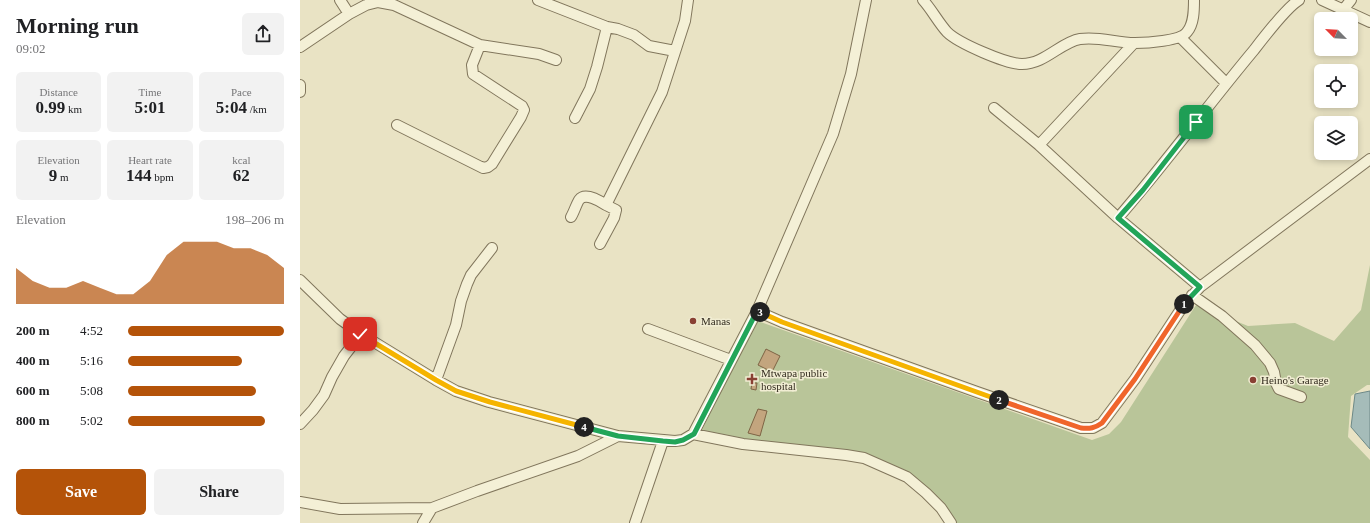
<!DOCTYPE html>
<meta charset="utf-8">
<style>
body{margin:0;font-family:Georgia,serif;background:#f2f2f2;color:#202124;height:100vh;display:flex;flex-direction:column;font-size:15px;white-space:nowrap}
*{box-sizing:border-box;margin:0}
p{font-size:13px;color:#757577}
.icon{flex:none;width:22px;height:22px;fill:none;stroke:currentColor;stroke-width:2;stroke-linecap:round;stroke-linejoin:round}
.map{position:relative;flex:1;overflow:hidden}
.panel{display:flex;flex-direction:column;background:#fff;width:300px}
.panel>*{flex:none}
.needle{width:26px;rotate:294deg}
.tools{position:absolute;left:1014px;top:12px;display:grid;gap:8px}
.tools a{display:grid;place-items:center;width:44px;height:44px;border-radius:6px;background:#fff;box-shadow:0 2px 6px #0003;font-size:20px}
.pin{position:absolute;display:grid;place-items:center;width:34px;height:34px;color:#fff;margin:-17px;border-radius:8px;box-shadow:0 2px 6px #0006}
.km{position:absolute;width:20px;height:20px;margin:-10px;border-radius:50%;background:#222;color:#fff;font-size:11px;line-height:20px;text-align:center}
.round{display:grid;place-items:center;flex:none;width:42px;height:42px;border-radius:6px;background:#f2f2f2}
.summary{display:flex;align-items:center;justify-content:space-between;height:68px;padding:0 16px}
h1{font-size:22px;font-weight:700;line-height:30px}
.metrics{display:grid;grid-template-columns:repeat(3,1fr);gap:6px;height:68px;padding:4px 16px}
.metrics div{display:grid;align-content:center;border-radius:6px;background:#f2f2f2;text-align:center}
.metrics b{font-size:17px;font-weight:700}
.metrics small{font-size:11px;font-weight:400}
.metrics p{font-size:11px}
.chart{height:112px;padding:8px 16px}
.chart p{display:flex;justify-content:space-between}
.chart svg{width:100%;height:72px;margin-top:4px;fill:#b45309;opacity:.7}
.cta{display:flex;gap:8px;margin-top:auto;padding:8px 16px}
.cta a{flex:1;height:46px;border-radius:6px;background:#b45309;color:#fff;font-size:16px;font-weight:700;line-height:46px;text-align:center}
.cta a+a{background:#f2f2f2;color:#202124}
ul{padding:0 16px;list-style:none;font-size:13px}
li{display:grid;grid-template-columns:64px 48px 1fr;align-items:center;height:30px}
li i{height:10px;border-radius:5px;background:#b45309}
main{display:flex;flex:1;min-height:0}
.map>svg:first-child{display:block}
.green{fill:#b9c599}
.water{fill:#a5bcb9;stroke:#6d8987}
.building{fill:#c3a57e;stroke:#7e6445}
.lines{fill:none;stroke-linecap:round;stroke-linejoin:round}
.minor-casing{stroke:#81765c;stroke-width:12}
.minor{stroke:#f4f0d6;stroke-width:10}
.split-1-casing{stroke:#fff;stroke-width:8}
.split-2-casing{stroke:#fff;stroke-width:8}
.split-3-casing{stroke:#fff;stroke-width:8}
.split-4-casing{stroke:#fff;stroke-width:8}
.split-5-casing{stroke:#fff;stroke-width:8}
.split-1{stroke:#22a559;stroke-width:5}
.split-2{stroke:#f0652b;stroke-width:5}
.split-3{stroke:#f5b400;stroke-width:5}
.split-4{stroke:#22a559;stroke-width:5}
.split-5{stroke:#f5b400;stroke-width:5}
.poi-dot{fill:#894033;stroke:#f1edd3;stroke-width:1.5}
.labels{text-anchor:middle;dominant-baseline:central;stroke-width:3;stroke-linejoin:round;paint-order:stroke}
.poi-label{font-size:11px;fill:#332c1f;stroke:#f1edd3;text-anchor:start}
</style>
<main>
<section class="panel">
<div class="summary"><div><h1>Morning run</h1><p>09:02</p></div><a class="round"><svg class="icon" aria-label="share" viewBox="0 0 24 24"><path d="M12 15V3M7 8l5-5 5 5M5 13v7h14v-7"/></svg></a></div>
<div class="metrics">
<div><p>Distance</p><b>0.99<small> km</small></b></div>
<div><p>Time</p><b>5:01</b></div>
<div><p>Pace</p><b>5:04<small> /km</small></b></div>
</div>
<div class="metrics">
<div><p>Elevation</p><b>9<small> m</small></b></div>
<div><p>Heart rate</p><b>144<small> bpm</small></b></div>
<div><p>kcal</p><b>62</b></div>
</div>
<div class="chart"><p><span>Elevation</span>198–206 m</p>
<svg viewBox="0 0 160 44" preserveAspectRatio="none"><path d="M0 44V22L10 30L20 34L30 34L40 30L50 34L60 38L70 38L80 30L90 14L100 6L110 6L120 6L130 10L140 10L150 14L160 22V44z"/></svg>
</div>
<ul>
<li><b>200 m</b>4:52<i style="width:100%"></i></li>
<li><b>400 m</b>5:16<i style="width:73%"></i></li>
<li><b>600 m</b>5:08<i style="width:82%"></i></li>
<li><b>800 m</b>5:02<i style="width:88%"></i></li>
</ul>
<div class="cta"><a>Save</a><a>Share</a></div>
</section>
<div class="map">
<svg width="1070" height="523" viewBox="0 0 1070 523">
<rect width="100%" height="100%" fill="#e9e3c4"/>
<!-- green -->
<path class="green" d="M1070,265V385H1067L1051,396L1048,437L1070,460V523H653L592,466L399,434L452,319L792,440L809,434L821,422L896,305L948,326L995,323L1034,341L1061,310Z"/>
<!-- water -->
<path class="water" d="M1070,391V449L1051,427L1055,394Z"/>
<!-- building -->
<path class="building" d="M466,349L480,356L472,372L458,365Z
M452,383H457L456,390L451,389Z
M458,409L467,411L460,436L448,433Z"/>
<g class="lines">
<defs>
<path id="minor" d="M40,0L49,14L66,5L78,2L94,5L180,45L239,54L256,60
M238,0L307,27L318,29L334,35L349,46L375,51
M623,0C632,10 638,22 647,32C658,43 706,64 722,64C745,64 761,42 780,39C799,36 816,43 835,43C846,43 881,41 887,32C894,24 894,10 894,0
M1022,0L1070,22
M1043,10L1051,0
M880,37L926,83
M0,47L49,14
M0,85V92
M694,108L739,145L818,218L900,287
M275,118L290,89L297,67L307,27
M97,125L183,168L188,167L192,164L221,117L224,110L222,106L173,74L172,65L180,45
M739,145L834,43
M271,217C274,212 276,205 279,200C285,192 300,201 306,205L362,92L385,21L388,0
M818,218C865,164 908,105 954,50C964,37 987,7 999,0
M300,244L314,218L316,210L306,205
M0,280L40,319L61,334L136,380L156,391L189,402L318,436L375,441L383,440L393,434L457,311L533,134L551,74L566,0
M892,295L922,316L955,345L970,363L974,372L976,383L979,389L1001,397
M457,311L482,322L677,392L781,428H793L802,423L835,379L883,306L900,287L1070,159
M348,329L431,360
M136,380L156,325L161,301L167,284L171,275L192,248
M0,424L13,410L24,395L32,377L44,356L61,334
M393,434L443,444L546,455L564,458L607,477L626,493L641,508L651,523
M0,502L40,509L132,508
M123,523L132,508L177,491L278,456L318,436
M335,523L363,441"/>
</defs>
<!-- minor casing -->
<use href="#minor" class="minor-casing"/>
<!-- minor -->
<use href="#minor" class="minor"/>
</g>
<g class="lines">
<defs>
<path id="split-1" d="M884,304L900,287L818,218L843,190L896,122"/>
<path id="split-2" d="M699,400L781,428C790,429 795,428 802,423L835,379L884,304"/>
<path id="split-3" d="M460,312L482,322L699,400"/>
<path id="split-4" d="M284,427L318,436L363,441L375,442L383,440L394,434L457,311L460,312"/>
<path id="split-5" d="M60,334L136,380L156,391L190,402L284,427"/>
</defs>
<!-- split-1 casing -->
<use href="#split-1" class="split-1-casing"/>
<!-- split-2 casing -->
<use href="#split-2" class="split-2-casing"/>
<!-- split-3 casing -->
<use href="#split-3" class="split-3-casing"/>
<!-- split-4 casing -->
<use href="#split-4" class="split-4-casing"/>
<!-- split-5 casing -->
<use href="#split-5" class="split-5-casing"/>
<!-- split-1 -->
<use href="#split-1" class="split-1"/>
<!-- split-2 -->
<use href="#split-2" class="split-2"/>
<!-- split-3 -->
<use href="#split-3" class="split-3"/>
<!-- split-4 -->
<use href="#split-4" class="split-4"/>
<!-- split-5 -->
<use href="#split-5" class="split-5"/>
</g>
<!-- markers -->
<g class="poi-dot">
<circle cx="393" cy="321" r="4"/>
<path d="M450 373h4v4h4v4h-4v4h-4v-4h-4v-4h4z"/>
<circle cx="953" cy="380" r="4"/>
</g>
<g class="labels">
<!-- poi labels -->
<g class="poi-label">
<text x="401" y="321">Manas</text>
<text x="461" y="373">Mtwapa public<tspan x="461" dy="13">hospital</tspan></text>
<text x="961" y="380">Heino's Garage</text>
</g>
</g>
</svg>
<div class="tools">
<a><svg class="needle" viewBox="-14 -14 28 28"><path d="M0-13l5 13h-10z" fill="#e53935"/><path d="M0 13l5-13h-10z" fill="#757577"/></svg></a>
<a><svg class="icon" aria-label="locate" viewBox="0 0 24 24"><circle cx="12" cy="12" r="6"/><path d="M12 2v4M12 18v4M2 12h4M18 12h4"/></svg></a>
<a><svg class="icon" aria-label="layers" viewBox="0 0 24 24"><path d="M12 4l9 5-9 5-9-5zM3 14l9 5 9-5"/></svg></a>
</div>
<div class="pin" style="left:896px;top:122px;background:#1e9e55"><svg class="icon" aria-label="arrive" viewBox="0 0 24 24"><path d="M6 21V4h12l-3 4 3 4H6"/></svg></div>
<div class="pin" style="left:60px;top:334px;background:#d93025"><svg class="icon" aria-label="check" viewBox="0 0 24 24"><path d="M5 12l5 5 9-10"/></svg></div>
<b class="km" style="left:884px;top:304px">1</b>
<b class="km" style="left:699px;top:400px">2</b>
<b class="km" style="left:460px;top:312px">3</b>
<b class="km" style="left:284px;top:427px">4</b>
</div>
</main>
